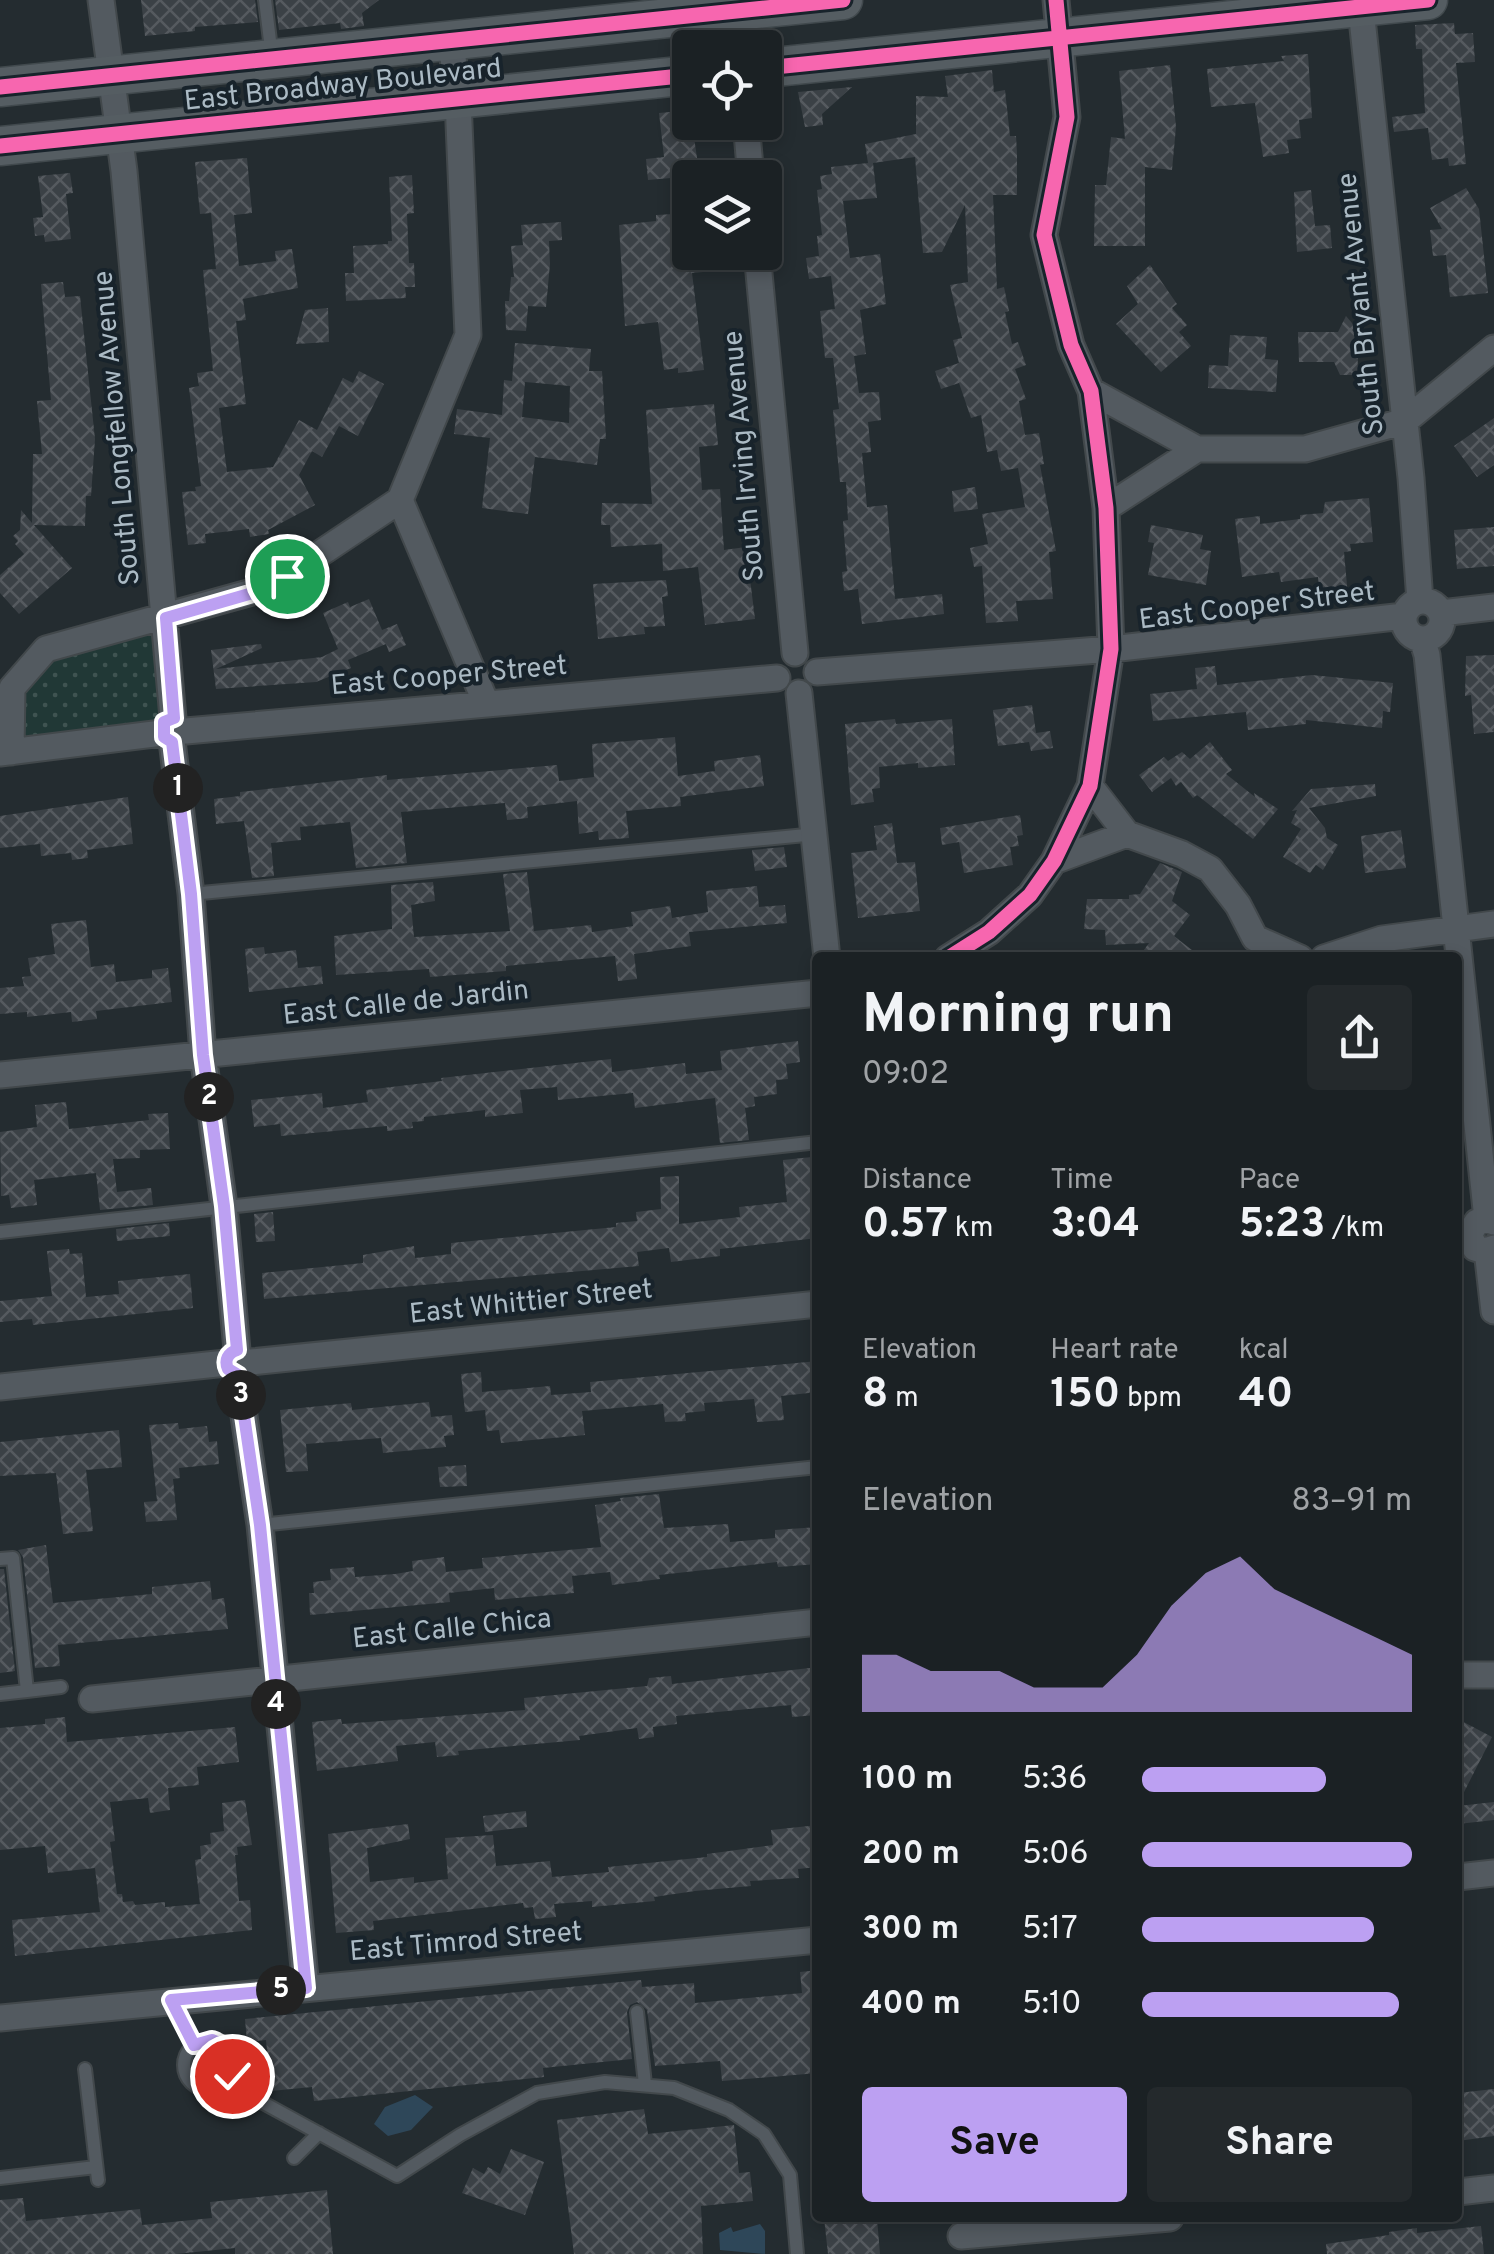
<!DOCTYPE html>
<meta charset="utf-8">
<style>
body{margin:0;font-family:Overpass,sans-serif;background:#24292c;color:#f1f3f6;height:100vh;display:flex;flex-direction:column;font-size:38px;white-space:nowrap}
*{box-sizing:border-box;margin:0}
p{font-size:32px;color:#a0a3a6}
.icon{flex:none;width:55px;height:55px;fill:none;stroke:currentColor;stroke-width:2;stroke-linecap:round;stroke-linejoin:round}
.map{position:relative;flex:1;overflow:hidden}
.side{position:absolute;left:812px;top:952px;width:650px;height:1270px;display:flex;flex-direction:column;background:#1b2124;border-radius:10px;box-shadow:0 5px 15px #0003,0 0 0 2px #393e41}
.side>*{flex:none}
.tools{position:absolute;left:672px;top:30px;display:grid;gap:20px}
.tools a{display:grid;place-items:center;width:110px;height:110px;border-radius:10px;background:#1b2124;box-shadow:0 5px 15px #0003,0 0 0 2px #393e41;font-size:50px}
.pin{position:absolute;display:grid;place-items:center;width:85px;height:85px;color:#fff;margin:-42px;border:5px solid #fff;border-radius:50%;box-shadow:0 2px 10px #0007}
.km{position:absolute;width:50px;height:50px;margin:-25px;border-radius:50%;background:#222;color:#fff;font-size:28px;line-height:50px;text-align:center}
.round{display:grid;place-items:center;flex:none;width:105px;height:105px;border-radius:10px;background:#24292c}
.head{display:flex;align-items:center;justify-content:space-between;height:170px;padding:0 50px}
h1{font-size:55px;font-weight:700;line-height:75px}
.figures{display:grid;grid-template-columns:repeat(3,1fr);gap:15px;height:170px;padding:10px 50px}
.figures div{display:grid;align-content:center}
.figures b{font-size:42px;font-weight:700}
.figures small{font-size:28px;font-weight:400}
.figures p{font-size:28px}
.chart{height:280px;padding:20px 50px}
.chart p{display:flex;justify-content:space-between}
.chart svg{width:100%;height:180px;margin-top:10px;fill:#bca0f2;opacity:.7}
.cta{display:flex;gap:20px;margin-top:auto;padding:20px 50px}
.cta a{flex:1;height:115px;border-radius:10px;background:#bca0f2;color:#111;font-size:40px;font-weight:700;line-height:115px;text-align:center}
.cta a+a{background:#24292c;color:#f1f3f6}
ul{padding:0 50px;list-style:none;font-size:32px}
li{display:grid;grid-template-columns:160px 120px 1fr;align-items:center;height:75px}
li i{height:25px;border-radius:12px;background:#bca0f2}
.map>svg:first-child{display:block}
.park{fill:url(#park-dots)}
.water{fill:#2e4759}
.building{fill:url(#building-cross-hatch);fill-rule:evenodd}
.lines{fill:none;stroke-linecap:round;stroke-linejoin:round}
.service-casing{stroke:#42484b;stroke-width:16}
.minor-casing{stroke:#42484b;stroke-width:29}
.primary-casing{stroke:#41494d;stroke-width:41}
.service{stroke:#535a60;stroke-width:12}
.minor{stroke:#535a60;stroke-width:25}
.primary{stroke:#555d62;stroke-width:38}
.cycleway-casing{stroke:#18232b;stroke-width:21}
.cycleway{stroke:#f766af;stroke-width:15}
.route-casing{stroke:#fff;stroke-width:20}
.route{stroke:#bca0f2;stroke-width:12}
.labels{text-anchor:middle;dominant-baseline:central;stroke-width:8;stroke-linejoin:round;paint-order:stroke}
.street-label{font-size:28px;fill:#abbac4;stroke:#18232b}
</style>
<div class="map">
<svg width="1494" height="2254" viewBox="0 0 1494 2254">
<defs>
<pattern id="park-dots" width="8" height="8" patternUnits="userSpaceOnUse" patternTransform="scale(2.5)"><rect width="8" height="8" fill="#213836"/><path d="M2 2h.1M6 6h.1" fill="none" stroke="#3f5351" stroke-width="1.8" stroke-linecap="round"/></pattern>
<pattern id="building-cross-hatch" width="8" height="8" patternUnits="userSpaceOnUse" patternTransform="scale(2.5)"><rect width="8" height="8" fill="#3b4146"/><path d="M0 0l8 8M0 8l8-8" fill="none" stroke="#555a5f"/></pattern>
</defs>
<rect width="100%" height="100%" fill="#242c30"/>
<!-- park -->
<path class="park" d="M160,623L170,724L24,740L21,689L51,654Z"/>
<!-- water -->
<path class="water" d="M415,2095L433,2107L411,2130L388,2136L374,2124L385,2107Z
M760,2224L765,2231V2254L720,2250L719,2233L731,2227L733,2232Z"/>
<!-- building -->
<path class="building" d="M141,0H255L258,22L195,27V31L145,36Z
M275,0H379L362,13L364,26L341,29L340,23L279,30Z
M1454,23L1455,34L1473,33L1475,62L1456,63L1466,164L1449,166L1448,158L1432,160L1428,128L1394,132L1392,117L1425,113L1422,49H1416L1415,25Z
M1308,54L1312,118L1299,120L1301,138L1287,140L1289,153L1263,157L1255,103L1211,107L1207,69L1284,61L1281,56Z
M1170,65L1176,127L1172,170L1145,167V246H1094L1095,185H1106L1111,137L1125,139L1119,71Z
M992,70L994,92L1005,90L1010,136H1016L1017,153V195H993L997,289L1004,287L1009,311L1005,312L1012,344L1018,342L1026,365L1015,369L1026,399L1019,401L1025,435L1039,433L1044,464L1040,465L1056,551L1049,552L1053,599L1016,601L1018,621L986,623L982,566L974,567L970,548L988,544L982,514L1025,507L1018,468L1001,471L997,450L987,452L981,415L971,418L959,383L941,389L935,371L959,363L953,340L962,338L950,285L968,282L965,205L942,252L923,253L915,157L873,163L877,198L843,201L850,258L880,254L886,304L860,310L866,354L854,356L859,393L879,392L881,420L868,422L871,452L862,453L867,507L887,505L895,599L942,594L944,614L862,624L858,589L844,591L842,572L847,571L843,521L848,520L846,482H840L833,410L839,409L833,358H825L820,311L835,309L831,276L809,279L806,258L819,256L817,236L822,235L817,190L822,189L820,176L832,174L831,167L868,163L865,144L916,134V96L948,97L945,76Z
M852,87L822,114L823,125L805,127L798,92Z
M690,110L700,178H690V252H701L703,272L692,273L704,370L678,373V368L664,370L658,322L625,326L619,225L656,221V215L674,214L671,178L648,180L646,159L664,157L659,113Z
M247,158L252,213L234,215L239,266L276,261L275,251L292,249L298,288L243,299L246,320L236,321L246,404L219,408L227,472L273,467L299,420L317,430L343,378L353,383L359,371L384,384L358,436L339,426L322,457L312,451L299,475L315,505L268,530L269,534L250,537L249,529L205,534L206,543L188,545L182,492L196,491L195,487L201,486L189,388L199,386L197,373L213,371L203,270L216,269L211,213L200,214L195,162Z
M70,173L73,193L66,194L71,239L45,242L44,235L35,236L33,218L43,217L38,176Z
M412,175L414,213L407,214L409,263H414L415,287H405L406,298L346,301L345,273H354L353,246L388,244V241H392L389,177Z
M1466,188L1479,209L1488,293L1450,297L1446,255L1433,256L1430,230L1442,229L1430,208Z
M1311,190L1315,226L1330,225L1332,248L1297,252L1294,192Z
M561,222L562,240L549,241L550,264L546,307L528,306L526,331L506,330L505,301H509L511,277H514L511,246L523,245L521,225Z
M1150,265L1177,304L1172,308L1187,325L1179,332L1191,346L1161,372L1116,324L1138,304L1127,286Z
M63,282L65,297L80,296L95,439L91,496H86L85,526L34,525L72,568L19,614L0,593V575L24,554L15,544L18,541L13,536L20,530L21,510L32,523L33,454H42L37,401L51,400L41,284Z
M328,308L329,342L296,344L305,310Z
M1346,316L1357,329L1358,375H1340L1334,362H1299L1298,332H1338Z
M1230,335L1267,337L1265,359L1278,360L1276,392L1208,388L1209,365L1228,366Z
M515,343L591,349L589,371H602L606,439H600L597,465L535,457L528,514L482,508L490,438L454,434L457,409L502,415L504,380L512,381ZM525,382L570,386L569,423L522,417Z
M714,404L718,445L699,447L702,490L720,489L724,550L746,547L755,619L705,625L698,567L663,571L662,544L611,547L610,525H601L602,503L652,504L646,410Z
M1494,418V465L1477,477L1454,446Z
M975,487L978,509L954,512L952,491Z
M1369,498L1373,542L1350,544L1351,551L1344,552L1348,596L1320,599L1318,577L1281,582L1279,572L1242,577L1235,519L1260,516V524L1300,519V515L1323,513L1325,502Z
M1151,525L1203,535L1200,549L1211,551L1206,585L1148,575L1154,543L1148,542Z
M1494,527V566L1457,569L1454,530Z
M666,580L668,596L662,597L665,626L644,627L645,634L598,639L593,584Z
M369,599L382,630L397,624L406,645L389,652L386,644L348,660L351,668L316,682L216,689L211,650L261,644L262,648L216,669L322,657L338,649L323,613L348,602L350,607Z
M1494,655V732L1474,734L1471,695L1465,696L1466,656Z
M1215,666L1217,685L1312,675L1393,683L1390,712L1383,711L1382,728L1306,720V724L1248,730L1246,712L1153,721L1150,694L1197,689L1195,668Z
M1032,705L1036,733L1050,731L1053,748L1031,751L1029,742L998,746L993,710Z
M895,719L896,724L952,719L955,765L918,768V763L879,767L880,788L872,789L874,802L851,805L845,724Z
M675,737L678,776L715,771L714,761L760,755L764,786L680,797L681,806L626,811L629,838L599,840L598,831L579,834L577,801L527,807L528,818L507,820L505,803L401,812L407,863L356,868L350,822L300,827L301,840L271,843L274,876L252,878L244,821L216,824L214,799L240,796V792L387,775V780L557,765L559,781L594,777L592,744Z
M1210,742L1232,770L1226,774L1255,797L1254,793L1278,809L1253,839L1197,795L1193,798L1181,782L1176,786L1171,778L1152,792L1139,775L1164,757L1168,761L1182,752L1190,759Z
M1375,784L1376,796L1309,808L1325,828L1327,838L1338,845L1323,870L1316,865L1310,873L1283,857L1301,829L1291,823L1297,810L1292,811L1311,789Z
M128,797L133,844L87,850L88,858L72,860L71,853L41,856L40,844L0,848V816Z
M1020,815L1023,835L1017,836L1019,846L1010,847L1013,865L964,873L959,842L942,845L940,828Z
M892,823L897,863L915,862L920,911L858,918L851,853L877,850L874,826Z
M1401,830L1406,868L1365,873L1361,836Z
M784,847L787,867L755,871L752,850Z
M1160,863L1182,872L1172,901L1190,915L1174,936L1202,958H1138L1149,943L1106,945L1105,930L1084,929L1087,899H1129V895L1140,894Z
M527,872L534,931L591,925L592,932L633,926L631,912L670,906L672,918L708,912L706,891L757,886L759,907L785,905L787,923L689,932L691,946L634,954L637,979L618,981L615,956L506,966V971L430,977L429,969L336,975L334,936L392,929L391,885L433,882L435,901L411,905L414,937L510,931L503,874Z
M86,920L91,967L114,964L116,982L152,978V970L168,968L172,1002L96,1011L97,1019L72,1022L71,1012L27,1017V1012L0,1014V988L24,986L22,977L31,976L28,958L55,954L51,924Z
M264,947L265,954L296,950L298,968L321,966L323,984L249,992L245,949Z
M798,1041L800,1062L786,1064L788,1079L776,1080L777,1094L754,1097L755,1106L745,1108L749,1140L720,1143L715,1098L635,1108L633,1093L558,1100L557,1087L520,1090L523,1113L485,1117V1110L424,1117V1121L412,1122L413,1128L387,1131V1126L281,1136L280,1124L254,1127L251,1100L322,1093L323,1108L368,1102L366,1090L442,1081L441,1078L611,1059L612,1072L685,1063L686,1074L722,1070L720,1051Z
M66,1102L69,1129L149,1120L148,1114L168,1113L170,1149L140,1150V1158L113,1159L117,1192L151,1188L153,1205L100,1210L96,1173L34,1180L37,1205L11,1208L9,1195L1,1196L0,1132L37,1127L35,1105Z
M812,1157L818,1238L720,1249V1256L671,1262L669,1248L637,1252L639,1266L264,1299L262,1273L363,1263V1255L414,1246L415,1258L451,1254V1243L616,1227V1223L637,1221L636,1212L661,1209L660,1177L679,1176V1224L740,1217L739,1207L787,1202L783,1160Z
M273,1212L275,1241L256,1242L254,1214Z
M169,1223L170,1236L117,1241L116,1229Z
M69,1249L70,1254L82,1253L86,1297L119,1294L118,1281L190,1274L193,1308L33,1325L32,1319L0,1322V1301L52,1296L47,1251Z
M818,1361V1392L781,1396L784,1420L757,1422L754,1399L704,1403L705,1411L685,1413L686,1421L665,1422L663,1404L582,1411L585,1435L501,1443L499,1430L487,1431L485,1410L465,1412L461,1374L481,1372L482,1392L550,1386L551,1395L591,1392L590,1382Z
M429,1402L431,1417L452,1415L454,1435L444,1436L446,1447L383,1453L381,1438L306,1444L308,1471L286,1472L280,1410L351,1403L352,1410Z
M178,1423L179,1429L207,1426L209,1442L217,1441L219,1464L179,1468L180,1478L173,1479L177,1520L146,1522L144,1502L157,1501L149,1425Z
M119,1430L122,1467L86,1470L93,1531L63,1534L56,1473L0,1476V1442Z
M466,1465L467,1486L440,1487L438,1467Z
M659,1494L664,1528L728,1524L730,1542L775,1538V1530L818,1527V1564L778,1567L777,1562L659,1575L660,1579L612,1585L610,1572L572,1576L574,1593L495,1600L494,1588L449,1593L450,1602L310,1615L309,1593H314L313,1582L331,1580L330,1569L354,1567L355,1577L395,1574L413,1571L412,1561L444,1557L446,1572L483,1568L482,1558L601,1547L595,1505L621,1501L620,1498Z
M46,1545L53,1603L152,1594V1587L210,1581L212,1600L224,1598L228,1629L58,1645L60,1666L35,1668L23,1557L18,1550Z
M0,1569H4L15,1671L0,1673Z
M818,1667L817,1715L792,1717L791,1705L676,1716L677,1724L653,1727L654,1737L639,1739L637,1728L579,1736L580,1740L458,1751L459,1755L437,1757L435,1742L396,1746L398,1761L317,1771L312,1722L341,1719L342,1724L525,1710L524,1698L647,1686L649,1678L671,1676L672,1684Z
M65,1717L67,1742L235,1727L239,1762L197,1767L199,1785L168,1788L170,1810L150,1813L148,1798L110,1802L115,1841L110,1842L117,1894H122L123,1902L133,1901L135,1905L165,1902V1907L200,1904L195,1860L201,1859L200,1846L211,1844L210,1833L224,1831L222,1803L245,1800L252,1845L237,1847L238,1855H235L239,1901L250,1900L252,1930L15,1956L12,1920L100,1912L95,1868L48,1873L45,1846L0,1850V1728L45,1724V1719Z
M1458,1719L1492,1737L1458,1804Z
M1494,1802V1820L1458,1824V1806Z
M526,1811L527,1827L485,1832L483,1816Z
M408,1824L410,1839L367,1848L370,1882L414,1877V1883L448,1879L445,1838L493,1835L496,1866L550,1861L552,1877L609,1872L608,1867L707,1857V1854L773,1845L771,1830L818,1825V1867L798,1869L799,1878L750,1881L751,1886L695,1891L654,1897L655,1901L592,1907V1901L554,1904L556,1917L535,1919L533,1907L524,1908L523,1903L373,1921L374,1930L336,1933L328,1834Z
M818,1970V2073L722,2081L720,2061L655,2066L647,2010L637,2002L630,2005L627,2012L632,2059L543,2068L544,2077L314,2101L312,2087L271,2091L266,2040L247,2042L245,2019L641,1980L642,1987L694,1983L695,2003L802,1993L800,1972Z
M1494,2089V2136L1458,2141V2093Z
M644,2109L648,2134L734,2125L739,2173L750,2172L753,2201L701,2206L703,2254H574L557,2120Z
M511,2149L544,2162L525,2215L462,2193L473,2168L484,2174L488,2167L500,2174Z
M327,2190L333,2254H235V2248L176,2254H0V2200L23,2198L26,2221L140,2209L142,2225L212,2218L210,2202Z
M824,2218H877L880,2254H828Z
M1481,2226L1484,2254H1327L1326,2244L1389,2235V2232L1417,2228V2233Z"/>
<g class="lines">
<defs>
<path id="service" d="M265,0L272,57
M191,894L816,834
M0,1232L818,1142
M260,1525L818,1467
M0,1559L13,1558L27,1691L0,1694
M27,1691L61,1687
M172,2002L193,2045
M637,2012L645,2084
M184 2065a25 25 0 1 1 50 0a25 25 0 1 1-50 0Z
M85,2069L98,2180
M227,2083L397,2176L460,2135L537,2093L605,2082L674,2088L729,2110L764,2134L790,2175L797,2254
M294,2158L319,2133
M0,2178L96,2167"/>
<path id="minor" d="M101,0L124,171L173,718
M733,0L738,48
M1360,0L1411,478L1420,601
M746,122L751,178
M757,252L795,653
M1091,391L1197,449
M400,500L468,335L458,100L451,41
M400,500L486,703
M1106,508L1197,449H1305L1405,421L1494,348
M1404 620a19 19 0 1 1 38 0a19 19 0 1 1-38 0Z
M1441,613L1494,607
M1422,639L1427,655L1487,1219
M817,672L1111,649L1404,616
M799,693L827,958
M186,731L777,678
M172,741L191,894L203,1055L224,1206L237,1350
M11,752L12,688L46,649L270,587L400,500
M0,753L162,733
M1090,786L1127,834
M1054,861L1127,834L1182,854L1210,869L1238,905L1255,938L1300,958
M948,958L989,932L1030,895L1054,861L1090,786L1111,649L1106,508L1091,391L1071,345L1044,235L1067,117L1056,0
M1324,958L1382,939L1494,924
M0,1075L818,993
M1494,1222L1487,1219L1477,1222L1469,1234L1475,1248L1485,1251L1494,1248
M1487,1250L1494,1311
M251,1362L818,1304
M238,1375L260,1525L306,1988
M0,1387L226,1363
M1458,1675H1494
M92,1699L818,1622
M1458,1877L1494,1873
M0,2018L818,1940
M1458,2192L1494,2188
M961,2236L1170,2218"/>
<path id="primary" d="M765,68L1428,0
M0,87L843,0
M0,146L690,75"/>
</defs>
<!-- service casing -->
<use href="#service" class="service-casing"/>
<!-- minor casing -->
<use href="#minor" class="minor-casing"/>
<!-- primary casing -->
<use href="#primary" class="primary-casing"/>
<!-- service -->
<use href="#service" class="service"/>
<!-- minor -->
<use href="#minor" class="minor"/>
<!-- primary -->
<use href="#primary" class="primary"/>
<defs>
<path id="cycleway" d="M765,68L1428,0
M0,87L843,0
M0,146L690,75
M948,958L989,932L1030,895L1054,861L1090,786L1111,649L1106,508L1091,391L1071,345L1044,235L1067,117L1056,0"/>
</defs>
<!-- cycleway casing -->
<use href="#cycleway" class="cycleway-casing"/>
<!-- cycleway -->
<use href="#cycleway" class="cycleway"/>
</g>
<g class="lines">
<defs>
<path id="route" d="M232,2076C238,2058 229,2046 212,2040L194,2045L171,2000L306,1988L260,1525L238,1375L228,1369C224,1360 228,1353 237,1350L224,1206L203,1055L191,894L172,742L164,737V722L174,718L166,618L270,588L287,576"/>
</defs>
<!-- route casing -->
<use href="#route" class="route-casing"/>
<!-- route -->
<use href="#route" class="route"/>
</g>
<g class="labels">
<!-- street labels -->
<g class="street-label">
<text transform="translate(343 86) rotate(-6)">East Broadway Boulevard</text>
<text transform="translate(1362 304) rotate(-96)">South Bryant Avenue</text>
<text transform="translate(118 428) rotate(-95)">South Longfellow Avenue</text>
<text transform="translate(745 456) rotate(-95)">South Irving Avenue</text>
<text transform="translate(1257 607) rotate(-7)">East Cooper Street</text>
<text transform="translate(449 677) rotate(-5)">East Cooper Street</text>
<text transform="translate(406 1004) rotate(-6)">East Calle de Jardin</text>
<text transform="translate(531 1303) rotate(-6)">East Whittier Street</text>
<text transform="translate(452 1630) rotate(-6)">East Calle Chica</text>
<text transform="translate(466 1943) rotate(-5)">East Timrod Street</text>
</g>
</g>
</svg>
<div class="tools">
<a><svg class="icon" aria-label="locate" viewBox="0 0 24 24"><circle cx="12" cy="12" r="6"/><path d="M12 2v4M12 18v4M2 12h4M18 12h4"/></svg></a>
<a><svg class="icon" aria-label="layers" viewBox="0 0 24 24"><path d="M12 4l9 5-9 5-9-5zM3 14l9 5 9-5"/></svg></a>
</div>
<div class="pin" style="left:287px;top:576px;background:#1e9e55"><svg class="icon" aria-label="arrive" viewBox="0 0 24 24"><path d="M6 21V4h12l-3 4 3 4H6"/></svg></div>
<div class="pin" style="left:232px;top:2076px;background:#d93025"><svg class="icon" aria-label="check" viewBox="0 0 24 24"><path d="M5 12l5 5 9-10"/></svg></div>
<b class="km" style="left:178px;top:788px">1</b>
<b class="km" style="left:209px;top:1097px">2</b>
<b class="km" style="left:241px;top:1395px">3</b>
<b class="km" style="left:276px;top:1704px">4</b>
<b class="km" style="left:281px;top:1990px">5</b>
<section class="side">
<div class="head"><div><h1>Morning run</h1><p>09:02</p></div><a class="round"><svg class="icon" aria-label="share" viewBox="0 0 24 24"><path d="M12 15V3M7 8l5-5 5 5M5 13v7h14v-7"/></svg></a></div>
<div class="figures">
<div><p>Distance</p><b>0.57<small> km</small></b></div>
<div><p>Time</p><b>3:04</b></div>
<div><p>Pace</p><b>5:23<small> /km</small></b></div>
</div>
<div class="figures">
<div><p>Elevation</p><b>8<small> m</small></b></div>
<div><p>Heart rate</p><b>150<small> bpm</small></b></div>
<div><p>kcal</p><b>40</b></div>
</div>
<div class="chart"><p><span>Elevation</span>83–91 m</p>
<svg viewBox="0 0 160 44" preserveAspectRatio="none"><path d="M0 44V30L10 30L20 34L30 34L40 34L50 38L60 38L70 38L80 30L90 18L100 10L110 6L120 14L130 18L140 22L150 26L160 30V44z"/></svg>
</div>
<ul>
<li><b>100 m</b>5:36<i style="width:68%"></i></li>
<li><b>200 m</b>5:06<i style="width:100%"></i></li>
<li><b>300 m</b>5:17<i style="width:86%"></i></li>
<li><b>400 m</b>5:10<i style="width:95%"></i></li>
</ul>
<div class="cta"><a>Save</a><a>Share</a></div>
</section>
</div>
